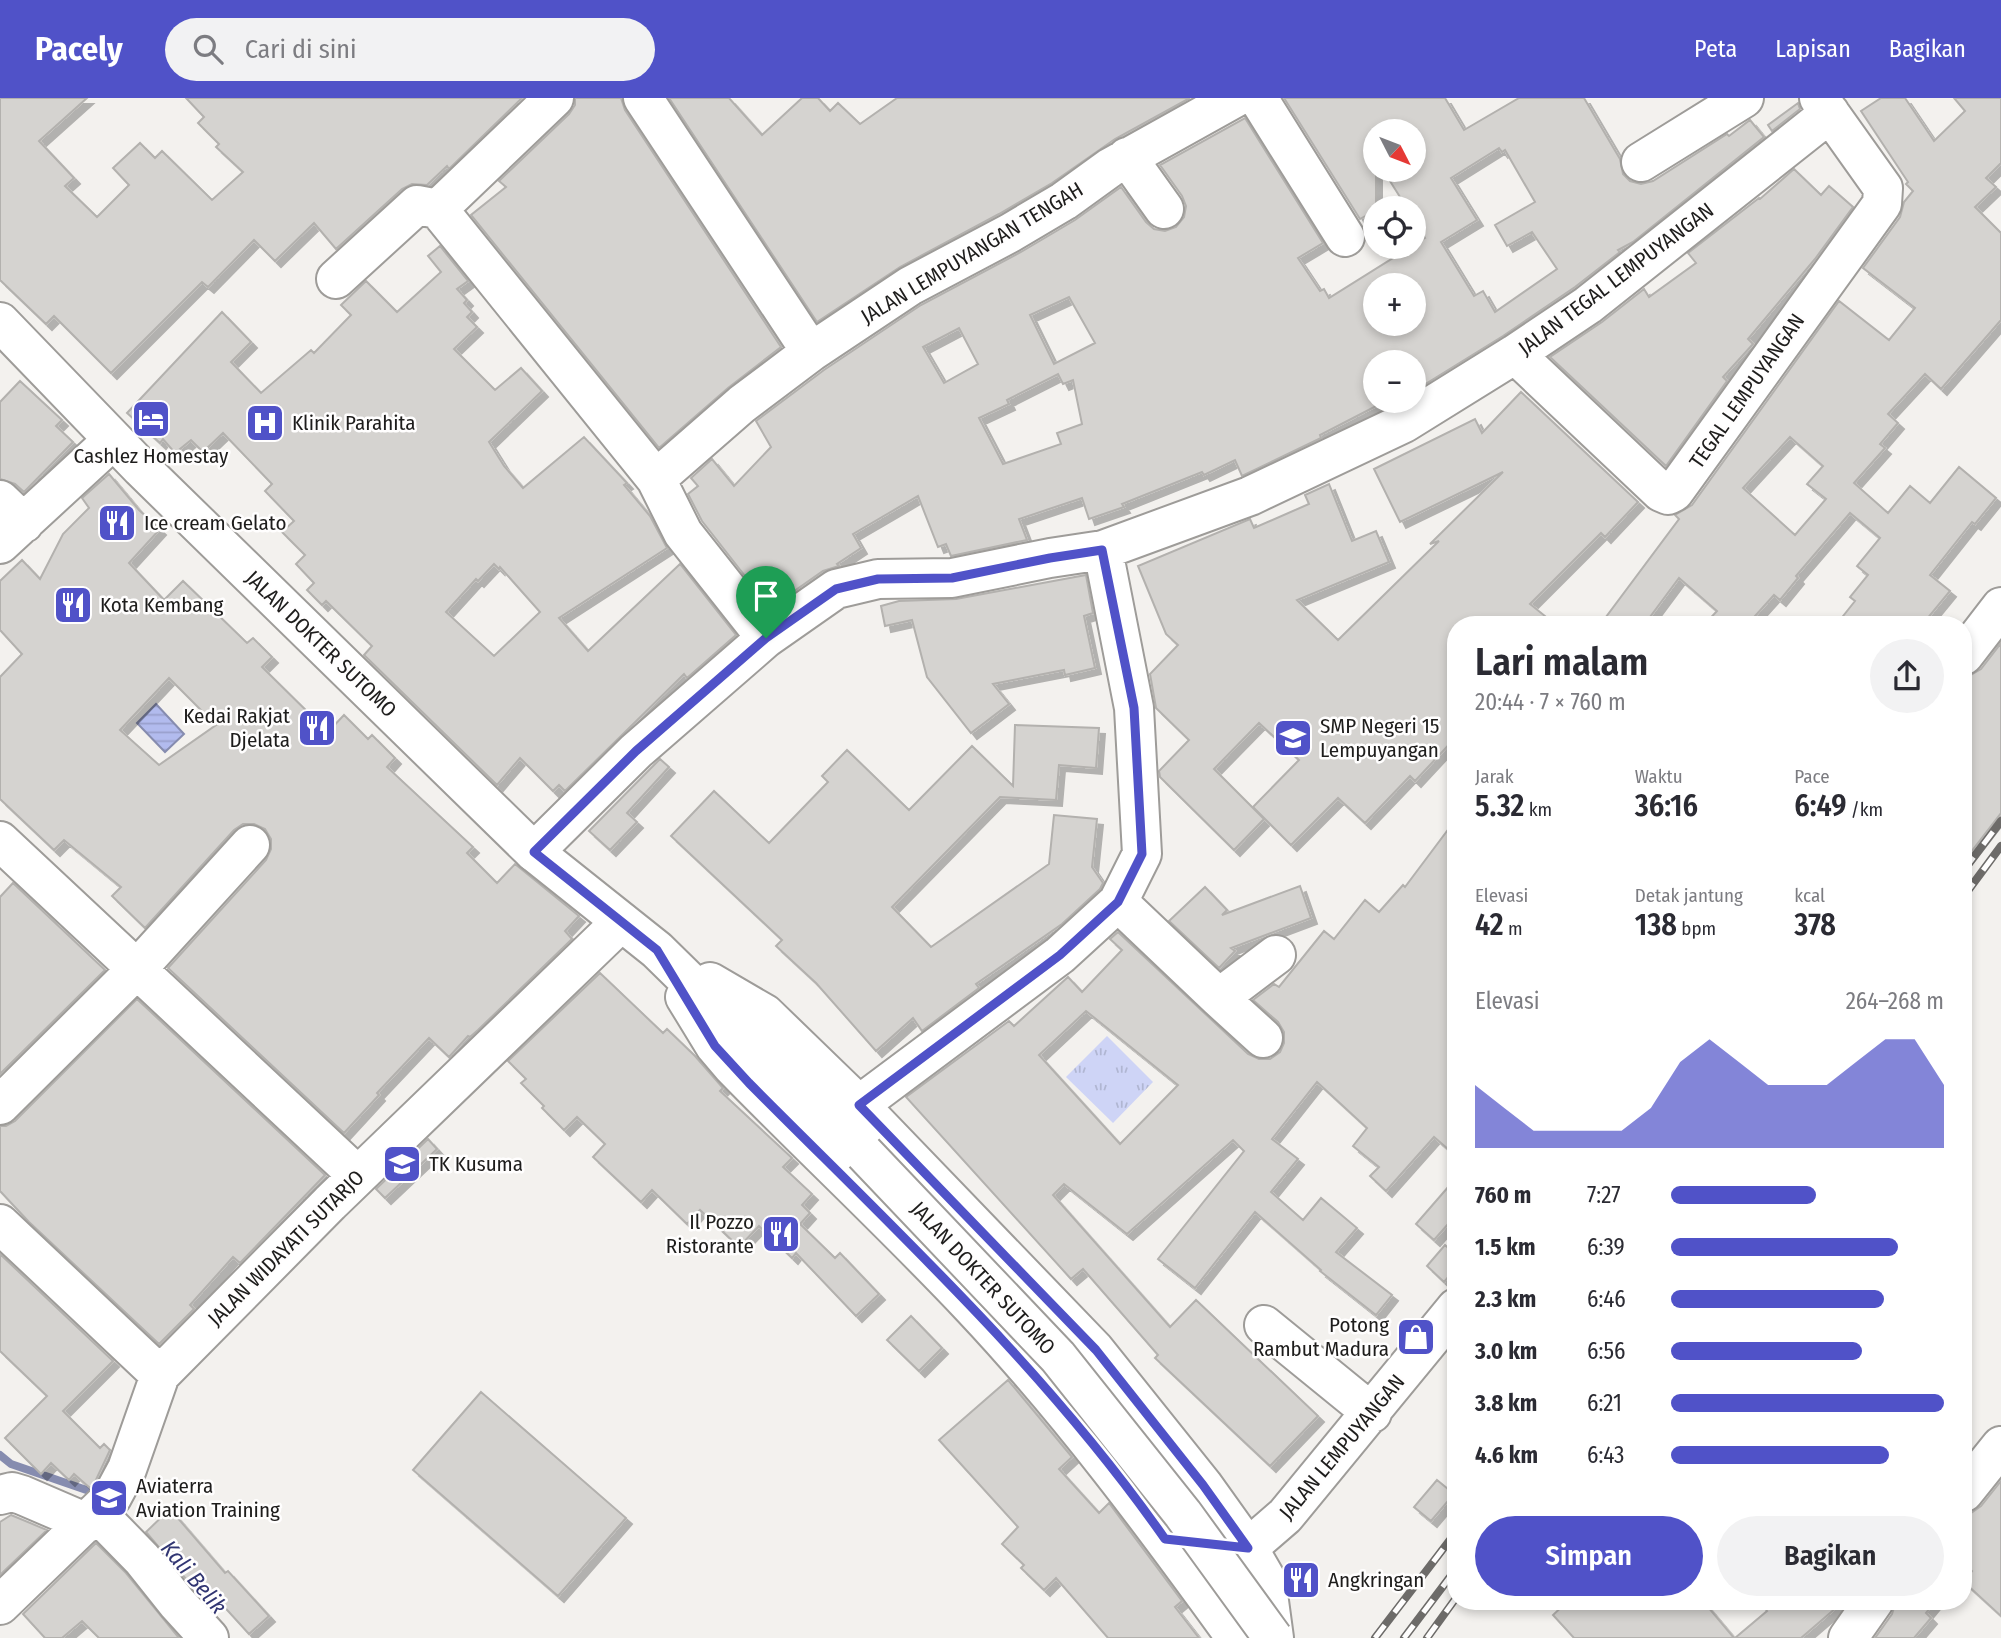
<!DOCTYPE html>
<html lang="id">
<meta charset="utf-8">
<style>
body{margin:0;font-family:"Fira Sans Condensed",sans-serif;background:#f2f2f3;color:#2b2b33;height:100vh;display:flex;flex-direction:column;font-size:26px;white-space:nowrap}
*{box-sizing:border-box;margin:0}
p{font-size:23px;color:#7c7c81}
.icon{flex:none;width:38px;height:38px;fill:none;stroke:currentColor;stroke-width:2;stroke-linecap:round;stroke-linejoin:round}
.map{position:relative;flex:1;overflow:hidden}
.panel{position:absolute;left:1447px;top:518px;width:525px;height:994px;display:flex;flex-direction:column;background:#fff;border-radius:28px;box-shadow:0 4px 10px #0003}
.panel>*{flex:none}
.needle{width:46px;rotate:132deg}
.controls{position:absolute;left:1363px;top:21px;display:grid;gap:14px}
.controls a{display:grid;place-items:center;width:63px;height:63px;border-radius:50%;background:#fff;box-shadow:0 4px 10px #0003;font-size:35px}
.pin{position:absolute;display:grid;place-items:center;width:60px;height:60px;color:#fff;margin:-72px -30px;border-radius:50% 50% 50% 0;rotate:-45deg;box-shadow:0 0 7px #0007}
.pin .icon{rotate:45deg}
.round{display:grid;place-items:center;flex:none;width:74px;height:74px;border-radius:37px;background:#f2f2f3}
.summary{display:flex;align-items:center;justify-content:space-between;height:119px;padding:0 28px}
h1{font-size:38px;font-weight:600;line-height:52px}
.metrics{display:grid;grid-template-columns:repeat(3,1fr);gap:10px;height:119px;padding:7px 28px}
.metrics div{display:grid;align-content:center}
.metrics b{font-size:30px;font-weight:600}
.metrics small{font-size:19px;font-weight:400}
.metrics p{font-size:19px}
.chart{height:196px;padding:14px 28px}
.chart p{display:flex;justify-content:space-between}
.chart svg{width:100%;height:126px;margin-top:7px;fill:#5052c8;opacity:.7}
.cta{display:flex;gap:14px;margin-top:auto;padding:14px 28px}
.cta a{flex:1;height:80px;border-radius:42px;background:#5052c8;color:#fff;font-size:28px;font-weight:600;line-height:80px;text-align:center}
.cta a+a{background:#f2f2f3;color:#2b2b33}
ul{padding:0 28px;list-style:none;font-size:23px}
li{display:grid;grid-template-columns:112px 84px 1fr;align-items:center;height:52px}
li i{height:18px;border-radius:9px;background:#5052c8}
header{display:flex;align-items:center;gap:42px;box-sizing:border-box;height:98px;padding:0 35px;background:#5052c8;color:#fff}
header strong{font-size:33px}
nav{display:flex;gap:38px;margin-inline-start:auto;font-size:24px}
.search{width:490px;height:63px;background:#f2f2f3;display:flex;align-items:center;gap:18px;box-sizing:border-box;padding:0 24px;border-radius:38px;color:#7c7c81;font-size:26px}
.map>svg:first-child{display:block}
.grass{fill:url(#grass-tufts)}
.water{fill:url(#water-rules);stroke:#868caf;stroke-width:2}
.lines{fill:none;stroke-linecap:round;stroke-linejoin:round}
.stream{stroke:#868caf;stroke-width:8}
.building{fill:#d5d3d0;stroke:#b3b1ae;stroke-width:2;fill-rule:evenodd;filter:url(#shadow)}
.minor-casing{stroke:#9e9c99;stroke-width:42}
.major-casing{stroke:#9e9c99;stroke-width:42}
.minor{stroke:#fff;stroke-width:38}
.major{stroke:#fff;stroke-width:38}
.rail-casing{stroke:#6d6b69;stroke-width:8}
.rail{stroke:#fffefe;stroke-width:5;stroke-dasharray:16;stroke-linecap:butt}
.major-bridge-casing{stroke:#9e9c99;stroke-width:42;stroke-linecap:butt}
.major-bridge{stroke:#fff;stroke-width:38}
.route-casing{stroke:#fff;stroke-width:14}
.route{stroke:#5052c8;stroke-width:9}
.labels{text-anchor:middle;dominant-baseline:central;stroke-width:5;stroke-linejoin:round;paint-order:stroke}
.street-label{font-size:21px;fill:#1e1d1c;stroke:#fffefe}
.poi-label{font-size:21px;fill:#1e1d1c;stroke:#fffefe;text-anchor:start}
.water-label{font-size:23px;font-style:italic;fill:#313572;stroke:#fffefe}
</style>
<header>
<strong>Pacely</strong>
<div class="search"><svg class="icon" aria-label="search" viewBox="0 0 24 24"><circle cx="10" cy="10" r="6"/><path d="M15 15l6 6"/></svg>Cari di sini</div>
<nav><a>Peta</a><a>Lapisan</a><a>Bagikan</a></nav>
</header>
<div class="map">
<svg width="2001" height="1540" viewBox="0 0 2001 1540">
<defs>
<pattern id="grass-tufts" width="24" height="20" patternUnits="userSpaceOnUse" patternTransform="scale(1.75)"><rect width="24" height="20" fill="#ced4f6"/><path d="M3 7l-1-3M5 7V3M7 7l1-3M15 17l-1-3M17 17v-4M19 17l1-3" fill="none" stroke="#b0b6d2"/></pattern>
<pattern id="water-rules" width="6" height="5" patternUnits="userSpaceOnUse" patternTransform="scale(1.75)"><rect width="6" height="5" fill="#b2bbee"/><path d="M0 2.5h6" fill="none" stroke="#99a0cc"/></pattern>
<filter id="shadow"><feDropShadow dx="6" dy="6" stdDeviation="0" flood-color="#0004"/></filter>
</defs>
<rect width="100%" height="100%" fill="#f3f1ee"/>
<!-- grass -->
<path class="grass" d="M1107,938L1153,984L1113,1025L1066,979Z"/>
<!-- water -->
<path class="water" d="M156,606L184,636L165,654L137,625Z"/>
<g class="lines">
<!-- stream -->
<path class="stream" d="M0,1357L11,1366L98,1396"/>
</g>
<!-- building -->
<path class="building" d="M0,0H87L39,43L74,80L65,88L97,119L129,87L113,70L140,45L155,60L162,53L212,102L243,74L216,49L219,46L198,25L204,19L186,0H522L449,71L447,68L427,87L412,86L402,91L336,151L314,125L275,163L254,142L208,189L202,184L111,275L54,218L46,226L0,182Z
M575,0H621L625,12L781,249L728,290L659,350L471,117L506,89L499,83L569,16L575,7Z
M669,0H729L762,37L802,0H818L830,13L838,5L860,26L897,0H1190L1115,41L1052,85L999,116L900,169L817,224Z
M1284,0H1445L1464,32L1519,0H1584L1620,61L1623,76L1630,83L1641,86L1653,83L1727,36L1729,38L1750,22L1764,39L1633,144L1618,152L1620,154L1575,189L1503,238L1419,290L1417,285L1414,287V264H1376V303H1386L1320,337L1321,340L1242,378L1235,362L1204,377L1202,374L1122,406L1124,409L1089,421L1082,400L1019,421L1027,442L951,458L946,446L938,449L918,398L853,436L861,450L837,466L839,468L823,473L770,510L702,423L688,396L698,388L691,380L712,361L734,388L771,349L756,323L824,272L921,207L1021,154L1075,122L1121,89L1146,124L1154,131L1165,133L1176,129L1184,119L1186,108L1182,98L1160,67L1245,20L1323,145L1298,160L1320,193L1324,191L1329,200L1425,140L1414,122V110H1407L1383,72H1414V33H1376V112L1360,121ZM1499,50L1502,54L1505,52L1535,104L1495,127L1507,148L1532,134L1557,171L1495,214L1483,193L1474,198L1441,144L1477,122L1451,80ZM1376,187H1414V226H1376ZM1069,199L1095,245L1054,266L1030,217ZM959,230L978,266L944,285L923,249ZM1058,276L1063,286L1073,282L1082,326L1057,335L1061,346L1003,366L979,320L1009,306L1007,302Z
M1881,0H1905L1934,43L1965,13L1954,0H2001V65L1986,80L1996,89L1975,109L2001,135V222L1941,291L1925,276L1888,316L1898,325L1880,346L1885,350L1854,385L1888,415L1910,388L1930,405L1959,369L1996,400L1975,426L1972,424L1930,477L1950,493L1922,527H1836L1855,503L1850,499L1868,477L1857,468L1880,440L1850,415L1796,478L1798,480L1780,502L1774,497L1747,527H1704L1717,513L1679,480L1644,527H1600L1679,421L1675,417L1692,407L1839,203L1889,242L1915,210L1863,170L1900,119L1904,104L1913,93L1906,86L1908,84L1861,13ZM1790,339L1823,368L1807,386L1826,401L1795,437L1743,390Z
M1798,5L1800,11L1772,33L1768,27Z
M1794,71L1821,97L1829,88L1853,109L1815,161L1748,241L1753,246L1723,279L1727,283L1666,368L1550,259L1602,224L1644,191L1649,199L1696,165L1688,155L1759,100L1760,101Z
M440,148L468,183L457,191L467,202L464,205L472,214L467,219L477,229L454,251L495,292L521,270L542,293L489,344L504,368L523,390L584,339L627,385L624,387L650,418L667,450L559,520L588,553L680,466L736,537L687,580L684,576L565,693L559,687L553,693L520,660L497,687L364,557L372,548L326,503L322,507L307,492L314,485L296,466L305,457L282,434L294,423L265,393L272,386L223,335L203,354L191,342L175,355L163,341L160,345L127,315L222,214L251,244L231,264L261,295L311,252L314,255L351,217L341,207L366,183L397,214L441,174L428,158ZM494,466L499,471L500,469L540,514L494,558L446,514L476,481L478,483Z
M20,283L62,322L56,328L73,344L24,394L15,386L0,381V304Z
M1521,294L1638,404L1605,439L1601,435L1530,506L1556,527H1456V639L1415,683L1410,678L1365,725L1338,700L1291,747L1253,709L1299,662L1259,625L1214,671L1264,721L1234,752L1160,679L1159,673L1189,642L1156,610L1150,576L1178,547L1166,536L1138,468L1250,421L1254,430L1309,406L1305,397L1329,386L1352,443L1376,433L1389,464L1297,502L1338,542L1439,443L1430,446L1503,374L1400,424L1374,371L1475,321L1482,335Z
M109,376L139,412L160,431L129,465L164,502L183,483L247,545L253,540L272,559L262,569L328,634L344,617L368,641L372,637L395,660L387,669L473,749L467,755L497,785L515,766L579,818L565,833L572,841L478,932L470,939L468,938L449,959L429,940L377,995L379,997L344,1035L168,870L266,762L271,751V741L265,731L254,726H243L234,732L145,830L112,798L121,789L64,742L54,752L0,701V579L22,556L0,532V483L22,462L40,481L63,436L89,410L82,400ZM169,580L216,627L159,667L120,632Z
M1086,477L1093,515L1084,518L1095,570L1065,577L1064,572L993,586L1009,606L971,635L927,579L912,522L885,528L881,508L899,503L956,501Z
M2001,545V715L1964,763V581L1981,571Z
M1015,627L1099,630L1096,670L1059,667L1056,702L1000,699L892,809L931,849L1049,766L1054,717L1097,721L1092,769L1103,785L1100,791L1062,826L976,886L979,890L922,933L913,920L876,953L816,885L776,848L782,842L671,738L714,693L769,745L828,684L822,678L847,652L909,712L972,648L1013,688Z
M660,661L669,669L627,715L637,724L610,752L589,733Z
M1456,721V1058L1434,1039L1386,1093L1370,1078L1379,1069L1353,1048L1367,1030L1317,984L1272,1041L1298,1061L1271,1094L1303,1122L1321,1100L1357,1130L1336,1154L1392,1197L1376,1217L1320,1173L1321,1172L1255,1114L1195,1190L1158,1161L1244,1053L1233,1042L1127,1136L1064,1086L1053,1097L1170,1229L1196,1202L1318,1318L1270,1368L1155,1260L1158,1257L1083,1171L1071,1181L906,999L1009,923L1014,928L1068,879L1082,894L1122,852L1110,841L1118,834L1248,956L1259,961H1270L1280,954L1284,945V934L1278,924L1253,902L1274,886L1279,889L1324,833L1334,841L1365,802L1379,814L1403,787L1405,789ZM1086,913L1178,987L1120,1046L1039,957Z
M13,785L105,872L0,976V799Z
M1300,788L1311,820L1231,850L1235,853L1219,870L1169,823L1205,789L1227,812L1222,817Z
M600,875L663,935L667,931L695,958L723,990L720,993L792,1060L783,1069L812,1096L802,1107L810,1115L800,1126L835,1160L840,1155L879,1196L856,1218L796,1155L792,1160L759,1128L739,1149L700,1112L687,1126L652,1092L641,1104L593,1059L605,1046L577,1019L564,1032L542,1010L544,1008L521,985L526,981L508,963Z
M137,901L325,1077L240,1165L233,1159L190,1207L194,1211L159,1246L29,1124L0,1093V1028H6L15,1023Z
M428,1041L437,1051L385,1100L376,1091Z
M1456,1080V1117L1434,1142L1416,1126Z
M1445,1147L1456,1157V1170L1444,1184L1427,1168Z
M0,1156L113,1263L63,1313L100,1350L104,1346L110,1352L94,1386L90,1390L74,1376L69,1382L51,1365L41,1376L5,1340L47,1298L0,1253Z
M911,1218L942,1250L919,1273L887,1242Z
M1008,1282L1072,1359L1059,1371L1099,1415L1109,1405L1182,1503L1175,1509L1199,1540H1108L1056,1480L1044,1492L1021,1470L1024,1467L1002,1446L1018,1429L939,1342Z
M481,1294L626,1420L558,1498L413,1372Z
M1437,1382L1454,1396L1431,1423L1414,1409Z
M2001,1383V1518L1964,1484L1972,1473L1964,1465V1420L1981,1408Z
M170,1411L225,1475L228,1473L269,1518L249,1536L199,1481L191,1487L146,1434Z
M11,1417L47,1432L0,1477V1424Z
M96,1445L126,1475L179,1540H99L82,1523L62,1540H45L23,1516Z
M1568,1503H1703L1734,1540H1574L1553,1517Z
M1759,1503H1844L1801,1540H1735L1767,1513Z
M1896,1503H1936L1926,1515L1931,1520L1914,1540H1875L1892,1516Z"/>
<g class="lines">
<defs>
<path id="minor" d="M643,0L811,254
M1258,0L1345,139
M1127,59L1164,111
M1641,64L1744,0
M438,111L656,381L683,435L766,540
M336,181L417,107L438,111L554,0
M1515,256L1661,394L1668,397L1674,394L1882,106L1883,90L1819,0
M656,381L742,306L811,254L910,188L1010,135L1064,103L1111,69L1235,0
M0,402L24,425
M0,446L113,342
M1964,557L2001,509
M0,743L358,1078
M534,754L636,653L766,540L836,491L878,481L952,480L1050,460L1103,452L1250,398L1404,325L1515,256L1588,207L1830,15
M1118,804L1219,900L1276,857
M1219,900L1263,940
M0,1007L138,870L250,747
M859,1007L1060,857L1118,804L1142,756L1134,610L1103,452
M0,1126L160,1277
M1264,1227L1372,1315
M1964,1394L2001,1348
M0,1397L12,1394L22,1397L87,1425
M97,1415L142,1461L177,1505L209,1540
M1215,1447L1248,1450L1285,1418L1456,1210
M0,1507L112,1399L127,1371L160,1277L330,1105L621,824
M1848,1540L1874,1503"/>
<path id="major" d="M0,224L141,370L534,754L657,852L864,1055
M710,884L765,916L859,1007L1095,1252L1203,1387L1248,1450L1266,1481L1274,1540
M685,899L715,948L732,968C811,1049 894,1126 972,1209C1069,1312 1153,1425 1236,1540"/>
</defs>
<!-- minor casing -->
<use href="#minor" class="minor-casing"/>
<!-- major casing -->
<use href="#major" class="major-casing"/>
<!-- minor -->
<use href="#minor" class="minor"/>
<!-- major -->
<use href="#major" class="major"/>
<defs>
<path id="rail" d="M1964,772L2001,723
M1964,798L2001,748
M1375,1540L1456,1434
M1404,1540L1456,1471
M1427,1540L1456,1500"/>
</defs>
<!-- rail casing -->
<use href="#rail" class="rail-casing"/>
<!-- rail -->
<use href="#rail" class="rail"/>
<defs>
<path id="major-bridge" d="M864,1055L1058,1259L1183,1416L1273,1540"/>
</defs>
<!-- major-bridge casing -->
<use href="#major-bridge" class="major-bridge-casing"/>
<!-- major-bridge -->
<use href="#major-bridge" class="major-bridge"/>
</g>
<g class="lines">
<defs>
<path id="route" d="M1102,452L1134,610L1142,756L1118,804L1060,857L859,1007L1096,1252L1203,1387L1248,1450L1165,1441C1047,1272 894,1131 749,985L715,948L657,852L534,754L636,653L766,540L836,491L878,481L952,480L1050,460Z"/>
</defs>
<!-- route casing -->
<use href="#route" class="route-casing"/>
<!-- route -->
<use href="#route" class="route"/>
</g>
<!-- icons -->
<defs>
<symbol id="hotel-square" viewBox="-11 -11 22 22"><rect x="-9" y="-9" width="18" height="18" rx="4" fill="#5052c8" stroke="#fffefe"/><path d="M-6-4.5h1.5V1H6V5H4.5V3h-9V5H-6ZM-4 0a1.8 1.8 0 1 1 3.6 0ZM.5 0V-2.5h3Q6-2.5 6 0Z" fill="#fff"/></symbol>
<symbol id="hospital-square" viewBox="-11 -11 22 22"><rect x="-9" y="-9" width="18" height="18" rx="4" fill="#5052c8" stroke="#fffefe"/><path d="M-5-5h3v3.5h4V-5h3V5h-3V1.5h-4V5h-3Z" fill="#fff"/></symbol>
<symbol id="restaurant-square" viewBox="-11 -11 22 22"><rect x="-9" y="-9" width="18" height="18" rx="4" fill="#5052c8" stroke="#fffefe"/><path d="M-5-6h1v4h1v-4h1v4h1v-4h1v5L-1.5 .5V6h-2V.5L-5-1ZM5-6V6H3V1.5H1.5Q1.5-4 5-6Z" fill="#fff"/></symbol>
<symbol id="school-square" viewBox="-11 -11 22 22"><rect x="-9" y="-9" width="18" height="18" rx="4" fill="#5052c8" stroke="#fffefe"/><path d="M0-5L7-2L0 1L-7-2ZM-4 1L0 2.5L4 1V4Q0 6-4 4Z" fill="#fff"/></symbol>
<symbol id="shop-square" viewBox="-11 -11 22 22"><rect x="-9" y="-9" width="18" height="18" rx="4" fill="#5052c8" stroke="#fffefe"/><path d="M-5-2.5h2.3a2.7 3.5 0 0 1 5.4 0H5L5.5 6h-11ZM-1.5-2.5h3a1.5 2.3 0 0 0-3 0Z" fill="#fff"/></symbol>
</defs>
<g fill-rule="evenodd">
<use href="#hotel-square" x="129" y="299" width="44" height="44"/>
<use href="#hospital-square" x="243" y="303" width="44" height="44"/>
<use href="#restaurant-square" x="95" y="403" width="44" height="44"/>
<use href="#restaurant-square" x="51" y="485" width="44" height="44"/>
<use href="#restaurant-square" x="295" y="608" width="44" height="44"/>
<use href="#school-square" x="1271" y="618" width="44" height="44"/>
<use href="#school-square" x="380" y="1044" width="44" height="44"/>
<use href="#restaurant-square" x="759" y="1114" width="44" height="44"/>
<use href="#shop-square" x="1394" y="1217" width="44" height="44"/>
<use href="#school-square" x="87" y="1378" width="44" height="44"/>
<use href="#restaurant-square" x="1279" y="1460" width="44" height="44"/>
</g>
<g class="labels">
<!-- street labels -->
<g class="street-label">
<text transform="translate(972 155) rotate(-31)">JALAN LEMPUYANGAN TENGAH</text>
<text transform="translate(1616 181) rotate(-37)">JALAN TEGAL LEMPUYANGAN</text>
<text transform="translate(1747 293) rotate(-55)">TEGAL LEMPUYANGAN</text>
<text transform="translate(321 546) rotate(44)">JALAN DOKTER SUTOMO</text>
<text transform="translate(286 1150) rotate(-45)">JALAN WIDAYATI SUTARJO</text>
<text transform="translate(983 1180) rotate(47)">JALAN DOKTER SUTOMO</text>
<text transform="translate(1342 1349) rotate(-50)">JALAN LEMPUYANGAN</text>
</g>
<!-- poi labels -->
<g class="poi-label">
<text x="292" y="325">Klinik Parahita</text>
<text x="151" y="358" text-anchor="middle">Cashlez Homestay</text>
<text x="144" y="425">Ice cream Gelato</text>
<text x="100" y="507">Kota Kembang</text>
<text x="290" y="618" text-anchor="end">Kedai Rakjat<tspan x="290" dy="24">Djelata</tspan></text>
<text x="1320" y="628">SMP Negeri 15<tspan x="1320" dy="24">Lempuyangan</tspan></text>
<text x="429" y="1066">TK Kusuma</text>
<text x="754" y="1124" text-anchor="end">Il Pozzo<tspan x="754" dy="24">Ristorante</tspan></text>
<text x="1389" y="1227" text-anchor="end">Potong<tspan x="1389" dy="24">Rambut Madura</tspan></text>
<text x="136" y="1388">Aviaterra<tspan x="136" dy="24">Aviation Training</tspan></text>
<text x="1328" y="1482">Angkringan</text>
</g>
<!-- water labels -->
<g class="water-label">
<text transform="translate(194 1479) rotate(50)">Kali Belik</text>
</g>
</g>
</svg>
<div class="controls">
<a><svg class="needle" viewBox="-14 -14 28 28"><path d="M0-13l5 13h-10z" fill="#e53935"/><path d="M0 13l5-13h-10z" fill="#7c7c81"/></svg></a>
<a><svg class="icon" aria-label="locate" viewBox="0 0 24 24"><circle cx="12" cy="12" r="6"/><path d="M12 2v4M12 18v4M2 12h4M18 12h4"/></svg></a>
<a>+</a>
<a>−</a>
</div>
<div class="pin" style="left:766px;top:540px;background:#1e9e55"><svg class="icon" aria-label="arrive" viewBox="0 0 24 24"><path d="M6 21V4h12l-3 4 3 4H6"/></svg></div>
<section class="panel">
<div class="summary"><div><h1>Lari malam</h1><p>20:44 · 7 × 760 m</p></div><a class="round"><svg class="icon" aria-label="share" viewBox="0 0 24 24"><path d="M12 15V3M7 8l5-5 5 5M5 13v7h14v-7"/></svg></a></div>
<div class="metrics">
<div><p>Jarak</p><b>5.32<small> km</small></b></div>
<div><p>Waktu</p><b>36:16</b></div>
<div><p>Pace</p><b>6:49<small> /km</small></b></div>
</div>
<div class="metrics">
<div><p>Elevasi</p><b>42<small> m</small></b></div>
<div><p>Detak jantung</p><b>138<small> bpm</small></b></div>
<div><p>kcal</p><b>378</b></div>
</div>
<div class="chart"><p><span>Elevasi</span>264–268 m</p>
<svg viewBox="0 0 160 44" preserveAspectRatio="none"><path d="M0 44V22L10 30L20 38L30 38L40 38L50 38L60 30L70 14L80 6L90 14L100 22L110 22L120 22L130 14L140 6L150 6L160 22V44z"/></svg>
</div>
<ul>
<li><b>760 m</b>7:27<i style="width:53%"></i></li>
<li><b>1.5 km</b>6:39<i style="width:83%"></i></li>
<li><b>2.3 km</b>6:46<i style="width:78%"></i></li>
<li><b>3.0 km</b>6:56<i style="width:70%"></i></li>
<li><b>3.8 km</b>6:21<i style="width:100%"></i></li>
<li><b>4.6 km</b>6:43<i style="width:80%"></i></li>
</ul>
<div class="cta"><a>Simpan</a><a>Bagikan</a></div>
</section>
</div>
